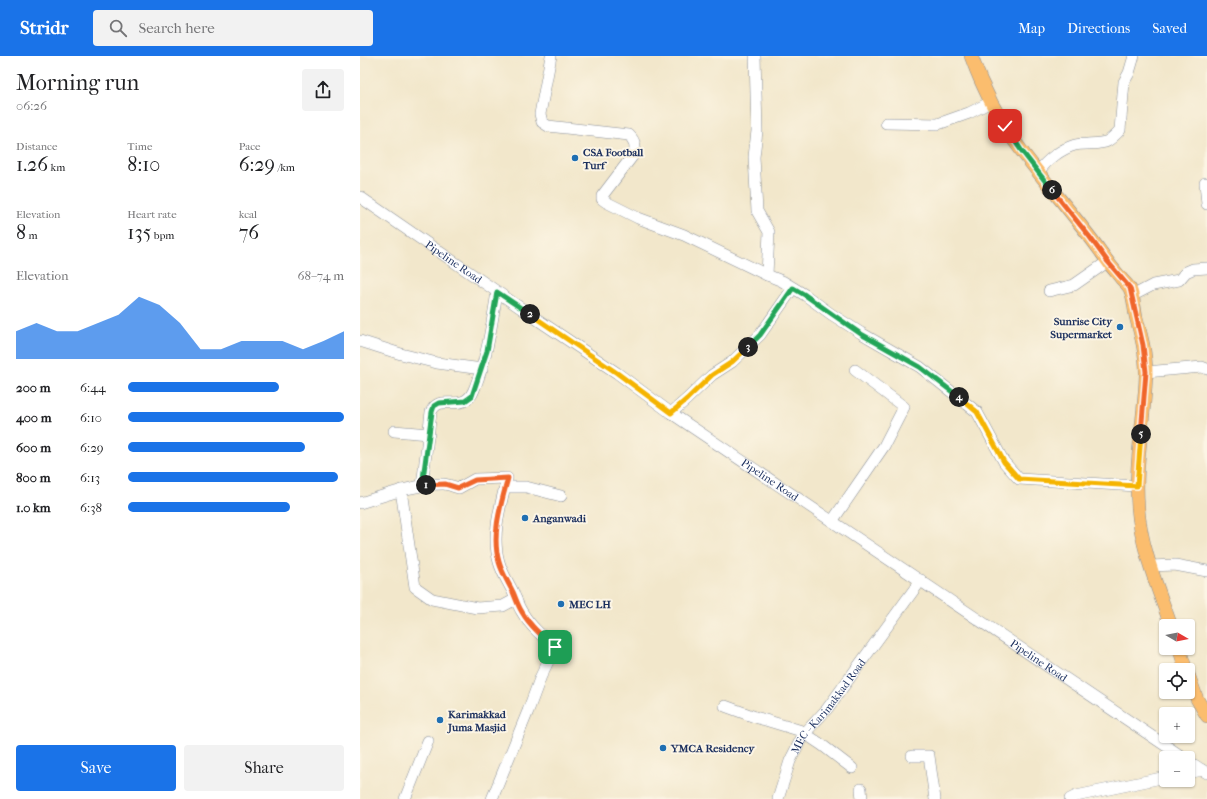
<!DOCTYPE html>
<meta charset="utf-8">
<style>
body{margin:0;font-family:"IM FELL French Canon",serif;background:#f2f2f2;color:#202124;height:100vh;display:flex;flex-direction:column;font-size:15px;white-space:nowrap}
*{box-sizing:border-box;margin:0}
p{font-size:13px;color:#757577}
.icon{flex:none;width:22px;height:22px;fill:none;stroke:currentColor;stroke-width:2;stroke-linecap:round;stroke-linejoin:round}
.map{position:relative;flex:1;overflow:hidden}
.panel{display:flex;flex-direction:column;background:#fff;width:360px}
.panel>*{flex:none}
.needle{width:26px;rotate:99deg}
.fabs{position:absolute;left:799px;top:563px;display:grid;gap:8px}
.fabs a{display:grid;place-items:center;width:36px;height:36px;border-radius:4px;background:#fff;box-shadow:0 1px 3px #0004;font-size:20px}
.pin{position:absolute;display:grid;place-items:center;width:34px;height:34px;color:#fff;margin:-17px;border-radius:8px;box-shadow:0 2px 6px #0006}
.km{position:absolute;width:20px;height:20px;margin:-10px;border-radius:50%;background:#222;color:#fff;font-size:11px;line-height:20px;text-align:center}
.round{display:grid;place-items:center;flex:none;width:42px;height:42px;border-radius:4px;background:#f2f2f2}
.summary{display:flex;align-items:center;justify-content:space-between;height:68px;padding:0 16px}
h1{font-size:22px;font-weight:600;line-height:30px}
.metrics{display:grid;grid-template-columns:repeat(3,1fr);gap:6px;height:68px;padding:4px 16px}
.metrics div{display:grid;align-content:center}
.metrics b{font-size:20px;font-weight:600}
.metrics small{font-size:11px;font-weight:400}
.metrics p{font-size:11px}
.chart{height:112px;padding:8px 16px}
.chart p{display:flex;justify-content:space-between}
.chart svg{width:100%;height:72px;margin-top:4px;fill:#1a73e8;opacity:.7}
.primary-button{display:flex;gap:8px;margin-top:auto;padding:8px 16px}
.primary-button a{flex:1;height:46px;border-radius:4px;background:#1a73e8;color:#fff;font-size:16px;font-weight:600;line-height:46px;text-align:center}
.primary-button a+a{background:#f2f2f2;color:#202124}
ul{padding:0 16px;list-style:none;font-size:13px}
li{display:grid;grid-template-columns:64px 48px 1fr;align-items:center;height:30px}
li i{height:10px;border-radius:5px;background:#1a73e8}
header{display:flex;align-items:center;gap:24px;box-sizing:border-box;height:56px;padding:0 20px;background:#1a73e8;color:#fff}
header strong{font-size:19px}
nav{display:flex;gap:22px;margin-inline-start:auto;font-size:14px}
.search{width:280px;height:36px;background:#f2f2f2;display:flex;align-items:center;gap:10px;box-sizing:border-box;padding:0 14px;border-radius:4px;color:#757577;font-size:15px}
main{display:flex;flex:1;min-height:0}
.map>svg:first-child{display:block}
.lines{fill:none;stroke-linecap:round;stroke-linejoin:round}
.minor-casing{stroke:#868b94;stroke-width:12}
.major-casing{stroke:#868b94;stroke-width:14}
.minor{stroke:#fff;stroke-width:11}
.major{stroke:#fbbd6e;stroke-width:13}
.split-1-casing{stroke:#fff;stroke-width:8}
.split-2-casing{stroke:#fff;stroke-width:8}
.split-3-casing{stroke:#fff;stroke-width:8}
.split-4-casing{stroke:#fff;stroke-width:8}
.split-5-casing{stroke:#fff;stroke-width:8}
.split-6-casing{stroke:#fff;stroke-width:8}
.split-7-casing{stroke:#fff;stroke-width:8}
.split-1{stroke:#f0652b;stroke-width:5}
.split-2{stroke:#22a559;stroke-width:5}
.split-3{stroke:#f5b400;stroke-width:5}
.split-4{stroke:#22a559;stroke-width:5}
.split-5{stroke:#f5b400;stroke-width:5}
.split-6{stroke:#f0652b;stroke-width:5}
.split-7{stroke:#22a559;stroke-width:5}
.poi-dot{fill:#1f6fb2;stroke:#fcf5e5;stroke-width:1.5}
.labels{text-anchor:middle;dominant-baseline:central;stroke-width:4;stroke-linejoin:round;paint-order:stroke}
.poi-label{font-size:11px;font-weight:bold;fill:#1b2f5e;stroke:#fcf5e5;text-anchor:start}
.street-label{font-size:11px;fill:#1b2f5e;stroke:#fcf5e5}
</style>
<header>
<strong>Stridr</strong>
<div class="search"><svg class="icon" aria-label="search" viewBox="0 0 24 24"><circle cx="10" cy="10" r="6"/><path d="M15 15l6 6"/></svg>Search here</div>
<nav><a>Map</a><a>Directions</a><a>Saved</a></nav>
</header>
<main>
<section class="panel">
<div class="summary"><div><h1>Morning run</h1><p>06:26</p></div><a class="round"><svg class="icon" aria-label="share" viewBox="0 0 24 24"><path d="M12 15V3M7 8l5-5 5 5M5 13v7h14v-7"/></svg></a></div>
<div class="metrics">
<div><p>Distance</p><b>1.26<small> km</small></b></div>
<div><p>Time</p><b>8:10</b></div>
<div><p>Pace</p><b>6:29<small> /km</small></b></div>
</div>
<div class="metrics">
<div><p>Elevation</p><b>8<small> m</small></b></div>
<div><p>Heart rate</p><b>135<small> bpm</small></b></div>
<div><p>kcal</p><b>76</b></div>
</div>
<div class="chart"><p><span>Elevation</span>68–74 m</p>
<svg viewBox="0 0 160 44" preserveAspectRatio="none"><path d="M0 44V27L10 22L20 27L30 27L40 22L50 17L60 6L70 11L80 22L90 38L100 38L110 33L120 33L130 33L140 38L150 33L160 27V44z"/></svg>
</div>
<ul>
<li><b>200 m</b>6:44<i style="width:70%"></i></li>
<li><b>400 m</b>6:10<i style="width:100%"></i></li>
<li><b>600 m</b>6:29<i style="width:82%"></i></li>
<li><b>800 m</b>6:13<i style="width:97%"></i></li>
<li><b>1.0 km</b>6:38<i style="width:75%"></i></li>
</ul>
<div class="primary-button"><a>Save</a><a>Share</a></div>
</section>
<div class="map">
<svg width="847" height="743" viewBox="0 0 847 743">
<rect width="100%" height="100%" fill="#fcf5e5"/>
<filter id="ink" filterUnits="userSpaceOnUse"><feTurbulence type="fractalNoise" baseFrequency=".025" numOctaves="2"/><feDisplacementMap in="SourceGraphic" scale="8" xChannelSelector="R" yChannelSelector="G"/><feConvolveMatrix kernelMatrix="1 2 1 2 8 2 1 2 1" color-interpolation-filters="sRGB"/></filter>
<filter id="wash" filterUnits="userSpaceOnUse"><feTurbulence type="fractalNoise" baseFrequency=".012" numOctaves="4" result="noise"/><feDisplacementMap in="SourceGraphic" scale="16" xChannelSelector="R" yChannelSelector="G"/><feGaussianBlur stdDeviation="0.9" result="paint"/><feColorMatrix in="noise" values="0 0 0 0 0 0 0 0 0 0 0 0 0 0 0 0 0 1.4 0 .05"/><feComposite in="paint" operator="in"/></filter>
<g filter="url(#wash)">
<rect width="100%" height="100%" fill="#f2e7cb"/>
</g>
<g filter="url(#ink)">
<g class="lines">
<defs>
<g id="minor">
<path d="M191,0L180,58L182,66L188,70L269,79C275,85 276,90 274,98L242,140V143L246,146L278,162L324,179L407,219"/>
<path d="M395,0L397,75L394,101L397,155L409,176L407,219L422,225L445,239L471,258L501,277L560,311L617,356L644,406L659,423L777,430"/>
<path d="M526,67L578,68L609,57L631,46"/>
<path d="M678,116C687,104 701,93 715,89C719,88 723,88 727,88C746,87 747,88 760,74L764,26L769,17L774,0"/>
<path d="M845,127L847,148"/>
<path id="s1" d="M0,141L184,268L257,317L311,357L824,702"/>
<path d="M689,235L714,229L747,206"/>
<path d="M772,240L793,229L819,224L826,216L833,213L847,212"/>
<path d="M0,285L41,298L77,307L122,313"/>
<path d="M786,316L842,311L847,313"/>
<path d="M311,357L327,343L352,319L372,306L400,279L433,232"/>
<path d="M34,375L69,378"/>
<path d="M62,430L71,356C79,339 94,352 106,344C113,340 114,333 117,326C128,296 132,267 137,236"/>
<path d="M145,431H166L201,440"/>
<path d="M41,434L55,531L72,543L117,552L143,550L156,543"/>
<path d="M0,447C27,439 55,428 83,428C88,428 94,431 99,432L115,423L147,422C141,448 131,479 139,506C142,517 148,526 153,536C156,543 158,550 162,556C170,570 183,581 195,591L181,620L168,655L132,743"/>
<path d="M473,464L524,390L544,351L495,314"/>
<path d="M790,510L815,509L847,515"/>
<path d="M365,650L395,661L445,676L450,681L462,689L492,712"/>
<path d="M552,700H569L575,743"/>
<path d="M828,705L847,717"/>
<path d="M828,717L842,714"/>
<path d="M501,733L502,743"/>
<path d="M45,743L68,685"/>
<path id="s2" d="M418,743L430,705L443,679L467,653L561,524"/>
<path d="M710,743L716,740L806,721"/>
</g>
<path id="major" d="M611,0C623,33 640,66 661,94C687,129 716,161 741,196C747,205 753,213 760,221C763,225 768,229 770,233C774,241 774,252 776,261C781,279 786,297 786,317C785,362 774,407 778,452C781,492 798,532 811,570
M819,592L826,614
M828,618L837,643L847,660"/>
</defs>
<!-- minor casing -->
<use href="#minor" class="minor-casing"/>
<!-- major casing -->
<use href="#major" class="major-casing"/>
<!-- minor -->
<use href="#minor" class="minor"/>
<!-- major -->
<use href="#major" class="major"/>
</g>
</g>
<g class="lines" filter="url(#ink)">
<defs>
<path id="split-1" d="M66,429L85,428L98,432L115,424L148,422C141,448 131,479 139,506C142,517 148,526 153,536C156,543 158,550 162,556C170,570 183,581 195,591"/>
<path id="split-2" d="M66,429L62,430L72,356L74,350L79,347L105,345L112,340L127,295L137,236L170,258"/>
<path id="split-3" d="M170,258L257,317L311,357L327,343L352,319L372,306L388,291"/>
<path id="split-4" d="M388,291L400,279L433,232L445,239L472,258L501,278L560,311L599,341"/>
<path id="split-5" d="M599,341L617,356L644,406L659,423L777,430L781,378"/>
<path id="split-6" d="M692,134L729,180L748,206L770,232L783,289L786,316L781,378"/>
<path id="split-7" d="M645,70L661,94L692,134"/>
</defs>
<!-- split-1 casing -->
<use href="#split-1" class="split-1-casing"/>
<!-- split-2 casing -->
<use href="#split-2" class="split-2-casing"/>
<!-- split-3 casing -->
<use href="#split-3" class="split-3-casing"/>
<!-- split-4 casing -->
<use href="#split-4" class="split-4-casing"/>
<!-- split-5 casing -->
<use href="#split-5" class="split-5-casing"/>
<!-- split-6 casing -->
<use href="#split-6" class="split-6-casing"/>
<!-- split-7 casing -->
<use href="#split-7" class="split-7-casing"/>
<!-- split-1 -->
<use href="#split-1" class="split-1"/>
<!-- split-2 -->
<use href="#split-2" class="split-2"/>
<!-- split-3 -->
<use href="#split-3" class="split-3"/>
<!-- split-4 -->
<use href="#split-4" class="split-4"/>
<!-- split-5 -->
<use href="#split-5" class="split-5"/>
<!-- split-6 -->
<use href="#split-6" class="split-6"/>
<!-- split-7 -->
<use href="#split-7" class="split-7"/>
</g>
<!-- markers -->
<g class="poi-dot">
<circle cx="215" cy="102" r="4"/>
<circle cx="760" cy="271" r="4"/>
<circle cx="165" cy="462" r="4"/>
<circle cx="201" cy="548" r="4"/>
<circle cx="80" cy="664" r="4"/>
<circle cx="303" cy="692" r="4"/>
</g>
<g class="labels">
<!-- poi labels -->
<g class="poi-label">
<text x="223" y="96">CSA Football<tspan x="223" dy="13">Turf</tspan></text>
<text x="752" y="265" text-anchor="end">Sunrise City<tspan x="752" dy="13">Supermarket</tspan></text>
<text x="173" y="462">Anganwadi</text>
<text x="209" y="548">MEC LH</text>
<text x="88" y="658">Karimakkad<tspan x="88" dy="13">Juma Masjid</tspan></text>
<text x="311" y="692">YMCA Residency</text>
</g>
<!-- street labels -->
<g class="street-label">
<text stroke="none"><textPath href="#s1" startOffset="114">Pipeline Road</textPath></text>
<text stroke="none"><textPath href="#s1" startOffset="498">Pipeline Road</textPath></text>
<text stroke="none"><textPath href="#s1" startOffset="822">Pipeline Road</textPath></text>
<text stroke="none"><textPath href="#s2" startOffset="107">MEC - Karimakkad Road</textPath></text>
</g>
</g>
</svg>
<div class="fabs">
<a><svg class="needle" viewBox="-14 -14 28 28"><path d="M0-13l5 13h-10z" fill="#e53935"/><path d="M0 13l5-13h-10z" fill="#757577"/></svg></a>
<a><svg class="icon" aria-label="locate" viewBox="0 0 24 24"><circle cx="12" cy="12" r="6"/><path d="M12 2v4M12 18v4M2 12h4M18 12h4"/></svg></a>
<a>+</a>
<a>−</a>
</div>
<div class="pin" style="left:195px;top:591px;background:#1e9e55"><svg class="icon" aria-label="arrive" viewBox="0 0 24 24"><path d="M6 21V4h12l-3 4 3 4H6"/></svg></div>
<div class="pin" style="left:645px;top:70px;background:#d93025"><svg class="icon" aria-label="check" viewBox="0 0 24 24"><path d="M5 12l5 5 9-10"/></svg></div>
<b class="km" style="left:66px;top:429px">1</b>
<b class="km" style="left:170px;top:258px">2</b>
<b class="km" style="left:388px;top:291px">3</b>
<b class="km" style="left:599px;top:341px">4</b>
<b class="km" style="left:781px;top:378px">5</b>
<b class="km" style="left:692px;top:134px">6</b>
</div>
</main>
